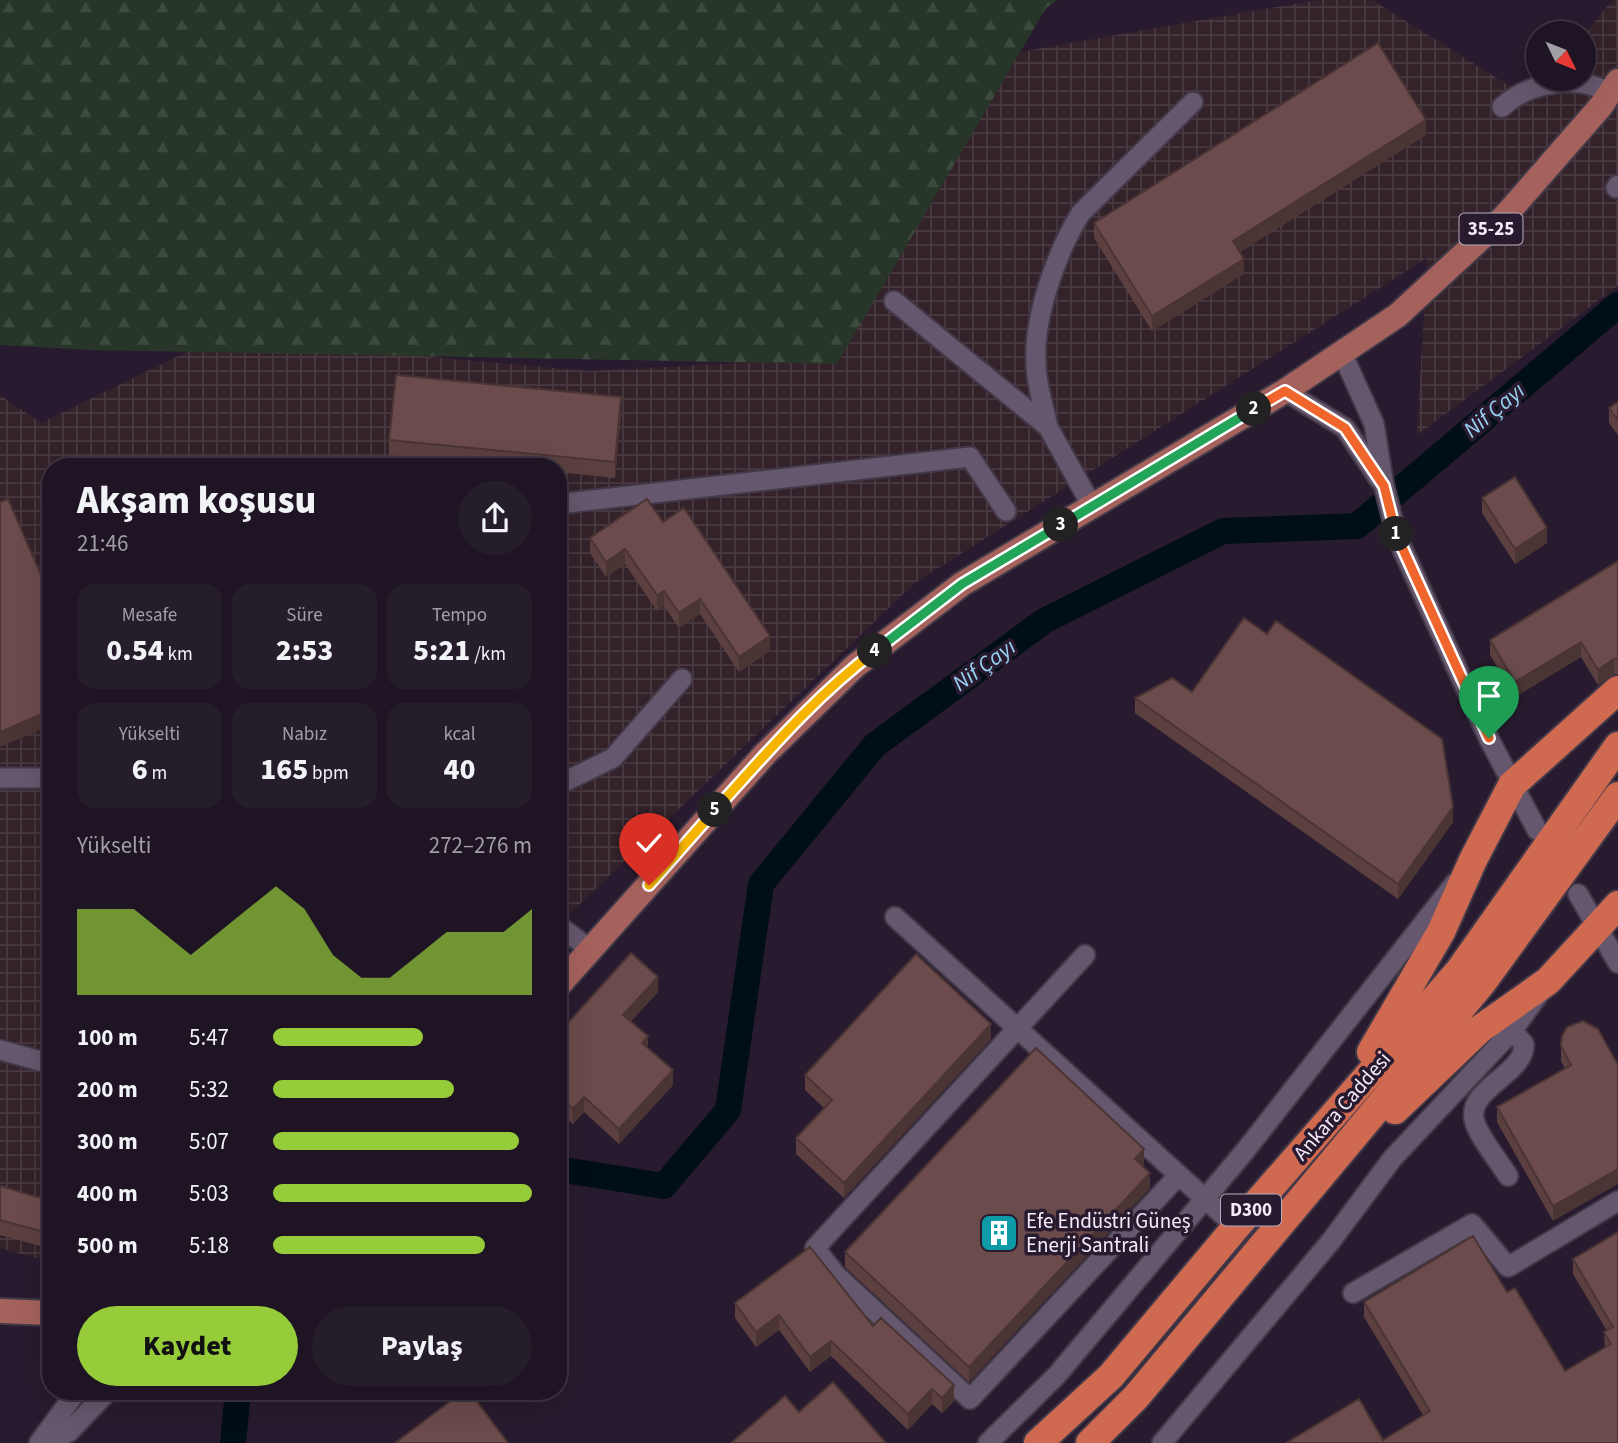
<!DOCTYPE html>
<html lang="tr">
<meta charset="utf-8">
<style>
body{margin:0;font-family:"Source Sans 3",sans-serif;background:#261d2b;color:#f1f3f6;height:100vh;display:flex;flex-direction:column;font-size:26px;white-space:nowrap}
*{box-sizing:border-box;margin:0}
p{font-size:23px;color:#a19ea6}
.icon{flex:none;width:38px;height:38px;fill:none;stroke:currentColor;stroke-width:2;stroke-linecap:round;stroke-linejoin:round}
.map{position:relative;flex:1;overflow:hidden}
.details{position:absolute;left:42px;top:458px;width:525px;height:942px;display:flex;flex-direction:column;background:#1e1423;border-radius:28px;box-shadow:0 7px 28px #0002,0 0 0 2px #3c3341}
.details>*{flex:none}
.needle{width:46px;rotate:133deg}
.fabs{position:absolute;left:1526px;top:21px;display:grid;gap:14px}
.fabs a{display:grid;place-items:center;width:70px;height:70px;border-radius:50%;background:#1e1423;box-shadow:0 7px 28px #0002,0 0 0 2px #3c3341;font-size:35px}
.pin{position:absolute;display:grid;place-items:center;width:60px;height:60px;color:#fff;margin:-72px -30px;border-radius:50% 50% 50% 0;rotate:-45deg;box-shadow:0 0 7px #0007}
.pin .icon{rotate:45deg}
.km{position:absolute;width:35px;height:35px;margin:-18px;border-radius:50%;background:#222;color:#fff;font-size:19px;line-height:35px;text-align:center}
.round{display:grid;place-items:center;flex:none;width:74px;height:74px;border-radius:37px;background:#261d2b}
.head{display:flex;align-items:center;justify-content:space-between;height:119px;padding:0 35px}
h1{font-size:38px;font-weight:800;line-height:52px}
.figures{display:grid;grid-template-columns:repeat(3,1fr);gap:10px;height:119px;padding:7px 35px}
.figures div{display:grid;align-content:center;border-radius:18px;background:#261d2b;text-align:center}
.figures b{font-size:30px;font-weight:800}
.figures small{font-size:19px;font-weight:400}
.figures p{font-size:19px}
.chart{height:196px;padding:14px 35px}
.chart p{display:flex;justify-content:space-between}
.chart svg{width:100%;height:126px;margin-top:7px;fill:#96cc3a;opacity:.7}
.cta{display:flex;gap:14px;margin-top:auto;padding:14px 35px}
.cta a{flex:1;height:80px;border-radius:42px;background:#96cc3a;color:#111;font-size:28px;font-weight:800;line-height:80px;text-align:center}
.cta a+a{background:#261d2b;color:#f1f3f6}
ul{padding:0 35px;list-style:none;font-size:23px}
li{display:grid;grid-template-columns:112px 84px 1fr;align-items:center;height:52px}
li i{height:18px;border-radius:9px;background:#96cc3a}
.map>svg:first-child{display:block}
.industrial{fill:url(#industrial-grid)}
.forest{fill:url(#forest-firs)}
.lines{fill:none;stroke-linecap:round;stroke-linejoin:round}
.river{stroke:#000e18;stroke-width:26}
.minor-casing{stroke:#423948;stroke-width:23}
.major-casing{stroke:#423948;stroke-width:28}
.highway-casing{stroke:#423948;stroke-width:32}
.minor{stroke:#65576d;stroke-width:19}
.major{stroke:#a5625c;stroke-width:24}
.highway{stroke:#cf6950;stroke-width:28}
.wall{fill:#5c4040}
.shaded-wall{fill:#4b3434}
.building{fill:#6b4b4b;stroke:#4b3434;stroke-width:2}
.split-1-casing{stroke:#fff;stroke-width:14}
.split-2-casing{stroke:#fff;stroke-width:14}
.split-3-casing{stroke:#fff;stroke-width:14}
.split-4-casing{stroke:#fff;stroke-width:14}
.split-5-casing{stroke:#fff;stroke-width:14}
.split-6-casing{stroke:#fff;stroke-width:14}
.split-1{stroke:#f0652b;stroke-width:9}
.split-2{stroke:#f0652b;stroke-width:9}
.split-3{stroke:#22a559;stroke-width:9}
.split-4{stroke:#22a559;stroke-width:9}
.split-5{stroke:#f5b400;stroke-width:9}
.split-6{stroke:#f5b400;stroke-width:9}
.labels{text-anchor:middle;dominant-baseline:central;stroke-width:7;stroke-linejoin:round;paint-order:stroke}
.shield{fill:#281b2f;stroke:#b7adbd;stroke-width:2}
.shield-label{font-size:19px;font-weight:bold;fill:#f4ecfa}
.street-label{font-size:21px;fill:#f4ecfa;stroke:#281b2f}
.poi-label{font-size:21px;fill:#f4ecfa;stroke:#281b2f;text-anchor:start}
.water-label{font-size:23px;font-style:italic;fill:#99d1f2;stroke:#281b2f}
</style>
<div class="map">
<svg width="1618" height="1443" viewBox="0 0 1618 1443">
<defs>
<pattern id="industrial-grid" width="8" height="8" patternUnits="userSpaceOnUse" patternTransform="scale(1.75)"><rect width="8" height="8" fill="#34222a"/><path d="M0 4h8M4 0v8" fill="none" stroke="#48383f"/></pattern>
<pattern id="forest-firs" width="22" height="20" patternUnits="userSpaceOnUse" patternTransform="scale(1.75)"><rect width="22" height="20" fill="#283629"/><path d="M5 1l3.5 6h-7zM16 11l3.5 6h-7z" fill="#3d4a3e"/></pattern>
</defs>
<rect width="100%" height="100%" fill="#281b2f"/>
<!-- industrial -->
<path class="industrial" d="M1317,0H1372L1532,100L1549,79H1584V36L1612,0H1618V286L1417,435L1427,258L915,583L558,925V467H51V1262L0,1248V395L41,423L215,338L590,371L833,358L1002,55Z"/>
<!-- forest -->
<path class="forest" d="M0,0H1058L1046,8L837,364L92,350L0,345Z"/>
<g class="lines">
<!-- river -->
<path class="river" d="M558,1169L664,1186L728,1110L761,884L875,745L1044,621L1223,531L1357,526L1618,305
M233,1443L238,1391"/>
<defs>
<path id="minor" d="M1502,107C1529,82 1578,74 1610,93
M1616,188L1618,185
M894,301L1048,427L1092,506
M1342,353L1374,424L1384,486L1397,537L1489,739L1537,830
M1285,391L1345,428L1379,479
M1048,427C1044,407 1036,384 1036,363C1033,318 1057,251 1081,213L1193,102
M558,504L970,457L1006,511
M0,778H51
M558,785L613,758L682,679
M1578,894L1618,963
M895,917L1236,1227
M558,925L591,950
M1085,955L815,1248L836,1275L970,1399L1179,1175
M0,1050L51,1064
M1508,1176C1499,1161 1477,1135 1474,1119C1468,1088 1525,1074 1524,1044L1512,1031
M1353,1293L1472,1224L1508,1267L1618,1201
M39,1443L72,1398L74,1391
M46,1443L69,1432L108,1391
M988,1443L1057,1375L1245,1151L1455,883
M1162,1443L1331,1241L1392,1159L1512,1031L1539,994"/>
<path id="major" d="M558,986L765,754L855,666L962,584L1285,391L1398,315L1505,216L1601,106L1618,81
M0,1311L51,1313"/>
<path id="highway" d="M1371,1052L1441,932L1473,860L1512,785L1618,690
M1395,1110L1480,1029L1548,981L1618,905
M1038,1443L1111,1376L1236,1227L1459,971L1618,746
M1090,1443L1136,1397L1482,983L1618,796"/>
</defs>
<!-- minor casing -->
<use href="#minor" class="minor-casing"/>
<!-- major casing -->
<use href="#major" class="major-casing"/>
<!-- highway casing -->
<use href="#highway" class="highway-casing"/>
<!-- minor -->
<use href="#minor" class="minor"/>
<!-- major -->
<use href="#major" class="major"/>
<!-- highway -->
<use href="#highway" class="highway"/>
</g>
<!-- wall -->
<path class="wall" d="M1426,135L1240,252L1244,274L1152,331L1094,238V223Z
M1618,402V435L1609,423V408Z
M621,413L615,478L558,472V467H510L389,455V440Z
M1482,498L1547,543L1515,564L1482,513Z
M663,522L770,651L739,672L700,614L679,628L664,606L657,611L625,564L606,577L590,553V538Z
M1618,561V674H1614L1598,685L1581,657L1515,697L1490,655V640Z
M1192,692L1453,822L1398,899L1135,713V698Z
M658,992L631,1021L673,1085L619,1144L584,1112L573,1124L558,1111V1034Z
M991,1039L844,1198L796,1154V1138L824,1108L805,1090V1075Z
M1561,1046L1618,1065L1553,1221L1497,1122V1107L1565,1069L1561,1061Z
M1144,1164L1143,1166L1150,1188L969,1382L845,1267V1252Z
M0,1186L51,1201V1249L0,1235Z
M1618,1232V1443L1383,1440L1423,1415L1364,1317V1302L1507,1292L1565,1371L1605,1348L1604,1332L1607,1331L1573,1274V1259Z
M735,1303L873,1326L954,1401L942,1413L932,1404L908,1430L831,1356L810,1372L779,1330L756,1347L735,1318Z"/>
<!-- shaded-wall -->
<path class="shaded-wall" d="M1426,120V135L1233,256V241Z
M1244,259V274L1152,331V316Z
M621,397V413L615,478V462Z
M1547,528V543L1515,564V549Z
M625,549V564L606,577V562Z
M664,591V606L657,611V595Z
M700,599V614L679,628V613Z
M770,636V651L739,672V657Z
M1581,642V657L1515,697V682Z
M1614,659V674L1598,685V670Z
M51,710V725L0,747V732Z
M1453,807V822L1398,899V884Z
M658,977V992L623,1030V1015Z
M991,1024V1039L844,1198V1183Z
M648,1036V1052L642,1043Z
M673,1070V1085L619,1144V1129Z
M584,1097V1112L573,1124V1109Z
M1144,1149V1164L1135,1174V1159Z
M1618,1169V1184L1553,1221V1206Z
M1150,1173V1188L969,1382V1367Z
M779,1315V1330L756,1347V1332Z
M831,1341V1356L810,1372V1357Z
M954,1385V1401L942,1413V1398Z
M932,1389V1404L908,1430V1414Z"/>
<!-- building -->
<path class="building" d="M1378,43L1426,120L1233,241L1244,259L1152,316L1094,223Z
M396,375L621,397L615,462L389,440Z
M1618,402V420L1609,408Z
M1515,477L1547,528L1515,549L1482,498Z
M8,499L51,598V710L0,732V502Z
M647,499L663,522L684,508L770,636L739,657L700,599L679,613L664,591L657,595L625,549L606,562L590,538Z
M1618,561V659H1614L1598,670L1581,642L1515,682L1490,640Z
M1244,618L1267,634L1276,621L1442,739L1453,807L1398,884L1135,698L1172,678L1192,692Z
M631,953L658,977L623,1015L648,1036L642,1043L673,1070L619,1129L584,1097L573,1109L558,1096V1034Z
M916,954L991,1024L844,1183L796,1138L832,1100L805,1075Z
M1583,1021L1598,1029L1618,1065V1169L1553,1206L1497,1107L1571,1065L1561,1046L1562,1036L1567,1027Z
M1036,1048L1144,1149L1135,1159L1150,1173L969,1367L845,1252Z
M0,1186L51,1201V1234L0,1220Z
M1618,1232V1443H1286L1359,1399L1383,1440L1430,1411L1364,1302L1473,1236L1507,1292L1515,1288L1565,1371L1611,1344L1604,1332L1613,1327L1573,1259Z
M810,1247L873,1326L881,1318L954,1385L942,1398L932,1389L908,1414L831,1341L810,1357L779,1315L756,1332L735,1303Z
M833,1382L886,1443H731L785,1396L799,1412Z
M464,1391H469L508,1443H395Z"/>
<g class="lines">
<defs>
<path id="split-1" d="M1396,534L1489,738"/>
<path id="split-2" d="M1254,409L1285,391L1345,428L1384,486L1396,534"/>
<path id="split-3" d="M1061,525L1254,409"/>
<path id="split-4" d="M875,651L962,584L1061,525"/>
<path id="split-5" d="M715,810C765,755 815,696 875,651"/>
<path id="split-6" d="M649,885L715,810"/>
</defs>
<!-- split-1 casing -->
<use href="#split-1" class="split-1-casing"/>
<!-- split-2 casing -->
<use href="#split-2" class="split-2-casing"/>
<!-- split-3 casing -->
<use href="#split-3" class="split-3-casing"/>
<!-- split-4 casing -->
<use href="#split-4" class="split-4-casing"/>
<!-- split-5 casing -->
<use href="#split-5" class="split-5-casing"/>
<!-- split-6 casing -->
<use href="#split-6" class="split-6-casing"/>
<!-- split-1 -->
<use href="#split-1" class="split-1"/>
<!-- split-2 -->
<use href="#split-2" class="split-2"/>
<!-- split-3 -->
<use href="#split-3" class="split-3"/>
<!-- split-4 -->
<use href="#split-4" class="split-4"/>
<!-- split-5 -->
<use href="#split-5" class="split-5"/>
<!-- split-6 -->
<use href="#split-6" class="split-6"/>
</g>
<!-- icons -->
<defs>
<symbol id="building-square" viewBox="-11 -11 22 22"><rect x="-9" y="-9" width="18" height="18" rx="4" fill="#0f9aa8" stroke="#281b2f"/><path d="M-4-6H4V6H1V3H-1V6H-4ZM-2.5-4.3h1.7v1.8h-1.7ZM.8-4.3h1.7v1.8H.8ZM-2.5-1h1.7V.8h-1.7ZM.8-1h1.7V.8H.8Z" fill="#fff"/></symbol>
</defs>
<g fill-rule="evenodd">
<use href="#building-square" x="977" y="1211" width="44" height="44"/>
</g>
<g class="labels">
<!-- shield labels -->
<g class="shield">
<rect x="1459.5" y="213.5" width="63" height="31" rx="5"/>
<rect x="1221" y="1194.5" width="60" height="31" rx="5"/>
</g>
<g class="shield-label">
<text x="1491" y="229">35-25</text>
<text x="1251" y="1210">D300</text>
</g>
<!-- street labels -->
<g class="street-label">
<text transform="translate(1342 1106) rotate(-49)">Ankara Caddesi</text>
</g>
<!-- poi labels -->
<g class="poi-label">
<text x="1026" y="1221">Efe Endüstri Güneş<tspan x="1026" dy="24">Enerji Santrali</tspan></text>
</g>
<!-- water labels -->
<g class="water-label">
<text transform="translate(1494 410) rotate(-40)">Nif Çayı</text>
<text transform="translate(984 665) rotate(-36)">Nif Çayı</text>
</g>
</g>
</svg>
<div class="fabs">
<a><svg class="needle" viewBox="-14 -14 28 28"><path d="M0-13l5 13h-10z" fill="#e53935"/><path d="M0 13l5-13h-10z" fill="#a19ea6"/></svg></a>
</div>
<div class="pin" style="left:1489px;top:738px;background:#1e9e55"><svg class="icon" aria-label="arrive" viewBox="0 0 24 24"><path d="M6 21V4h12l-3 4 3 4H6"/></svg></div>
<div class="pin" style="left:649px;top:885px;background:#d93025"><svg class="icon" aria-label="check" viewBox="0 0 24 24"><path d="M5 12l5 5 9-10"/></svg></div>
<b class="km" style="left:1396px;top:534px">1</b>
<b class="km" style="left:1254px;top:409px">2</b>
<b class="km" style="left:1061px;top:525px">3</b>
<b class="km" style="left:875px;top:651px">4</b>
<b class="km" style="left:715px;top:810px">5</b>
<section class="details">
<div class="head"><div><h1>Akşam koşusu</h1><p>21:46</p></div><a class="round"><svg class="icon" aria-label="share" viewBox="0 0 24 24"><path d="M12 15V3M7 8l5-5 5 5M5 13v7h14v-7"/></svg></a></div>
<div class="figures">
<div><p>Mesafe</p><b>0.54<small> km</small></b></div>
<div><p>Süre</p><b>2:53</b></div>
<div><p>Tempo</p><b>5:21<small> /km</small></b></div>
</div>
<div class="figures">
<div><p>Yükselti</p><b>6<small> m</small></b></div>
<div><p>Nabız</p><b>165<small> bpm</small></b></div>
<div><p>kcal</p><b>40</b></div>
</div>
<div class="chart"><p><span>Yükselti</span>272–276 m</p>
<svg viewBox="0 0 160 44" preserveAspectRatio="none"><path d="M0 44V14L10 14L20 14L30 22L40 30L50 22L60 14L70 6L80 14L90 30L100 38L110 38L120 30L130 22L140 22L150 22L160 14V44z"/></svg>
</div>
<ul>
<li><b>100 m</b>5:47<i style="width:58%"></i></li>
<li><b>200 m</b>5:32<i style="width:70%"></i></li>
<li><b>300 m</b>5:07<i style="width:95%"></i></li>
<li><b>400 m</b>5:03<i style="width:100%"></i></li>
<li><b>500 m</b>5:18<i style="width:82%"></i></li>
</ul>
<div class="cta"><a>Kaydet</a><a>Paylaş</a></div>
</section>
</div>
